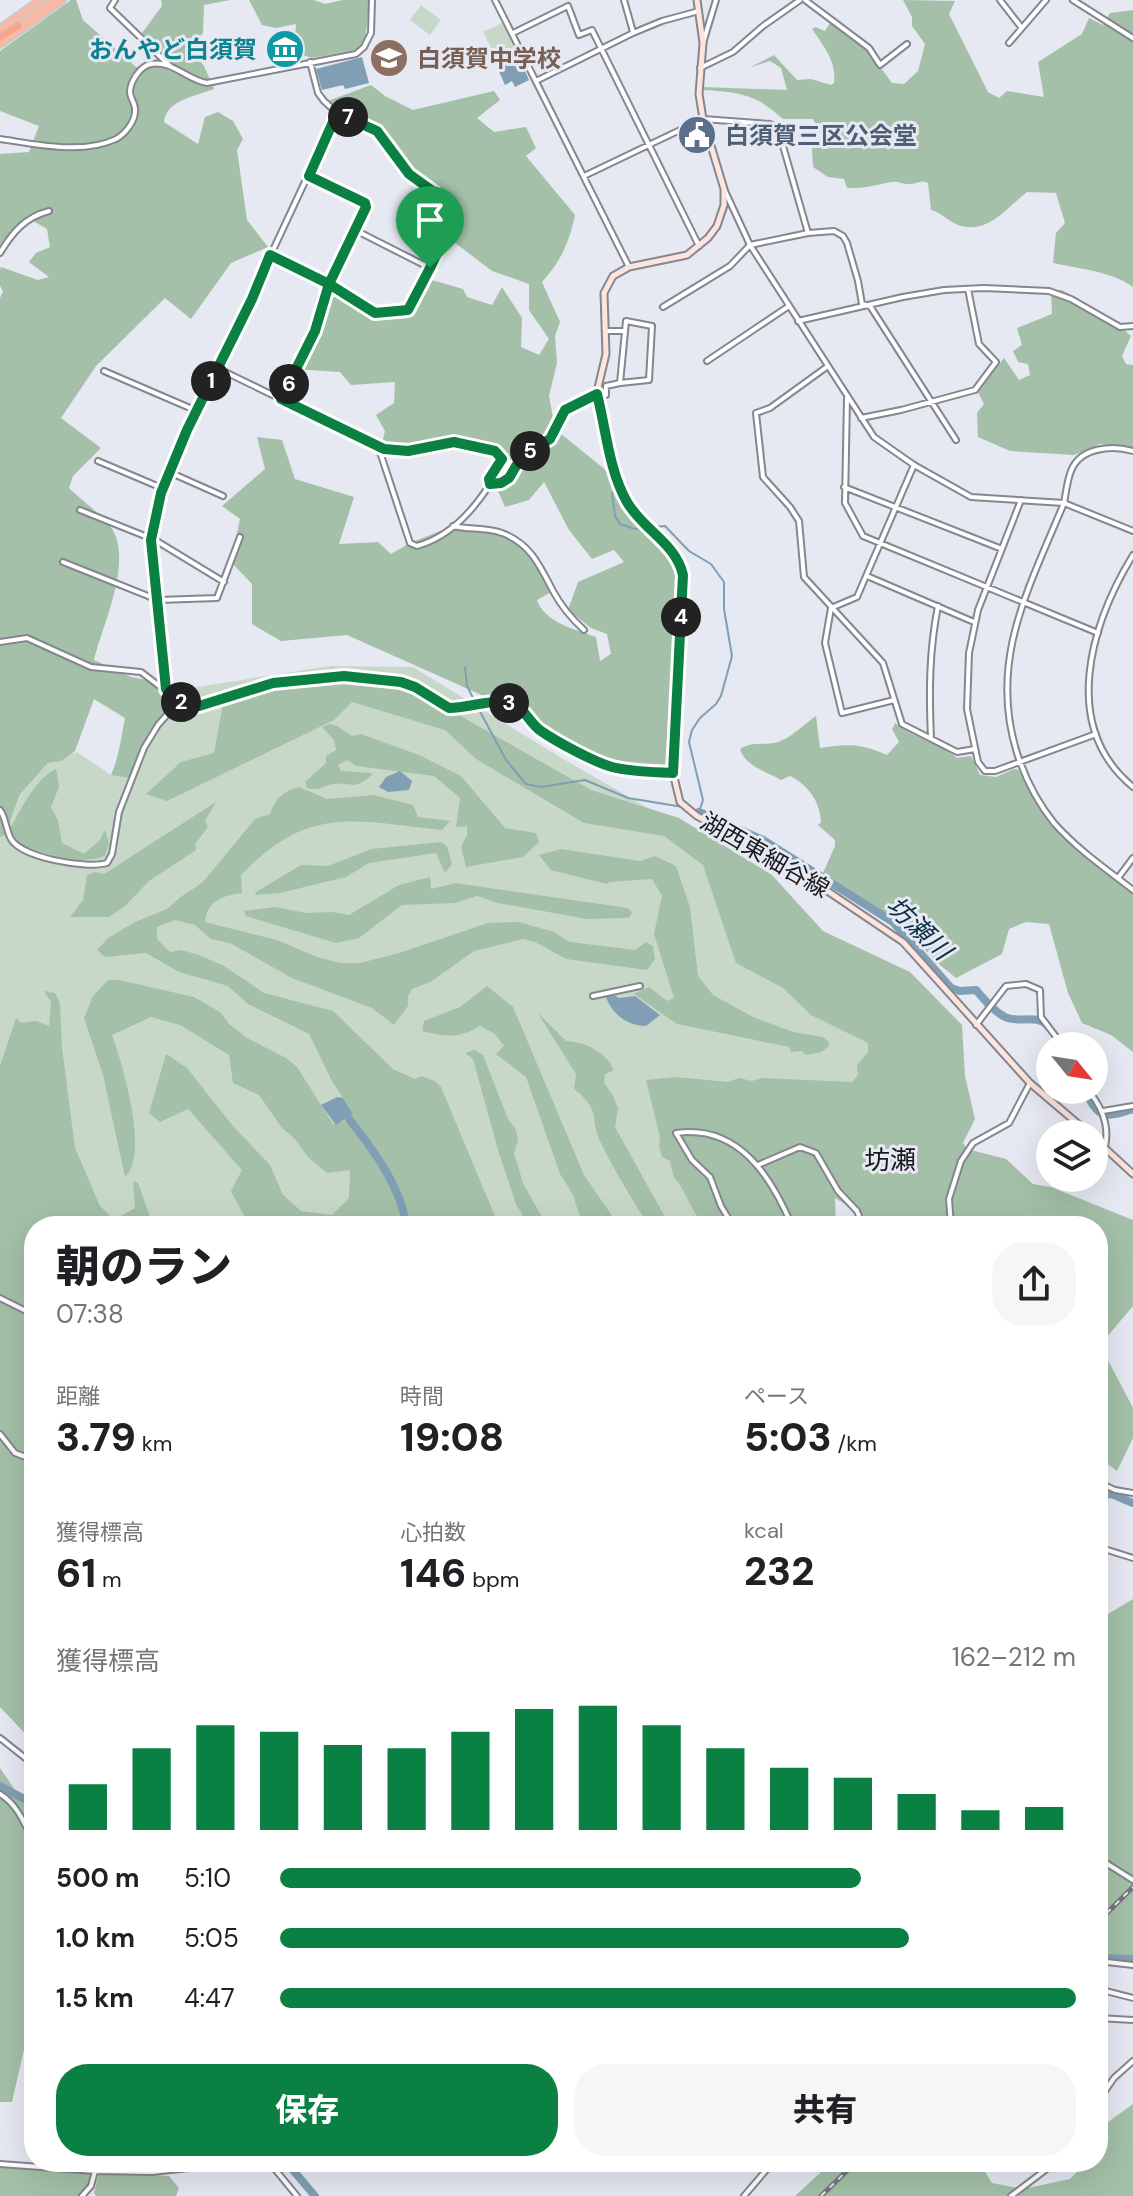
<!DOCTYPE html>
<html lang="ja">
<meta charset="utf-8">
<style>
body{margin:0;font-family:"DM Sans","Noto Sans JP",sans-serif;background:#f6f6f6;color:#202124;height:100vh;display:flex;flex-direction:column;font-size:30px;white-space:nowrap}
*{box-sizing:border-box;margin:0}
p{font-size:26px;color:#757577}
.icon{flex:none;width:44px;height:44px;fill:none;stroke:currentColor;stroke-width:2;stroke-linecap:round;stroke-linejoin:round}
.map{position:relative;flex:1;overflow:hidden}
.details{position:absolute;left:24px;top:1216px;width:1084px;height:956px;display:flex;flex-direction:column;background:#fff;border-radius:32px;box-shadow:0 8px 32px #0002}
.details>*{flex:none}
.needle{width:52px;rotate:120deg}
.buttons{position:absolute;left:1036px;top:1032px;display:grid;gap:16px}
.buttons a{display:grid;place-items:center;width:72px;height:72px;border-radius:50%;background:#fff;box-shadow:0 8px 32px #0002;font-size:40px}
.pin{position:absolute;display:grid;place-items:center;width:68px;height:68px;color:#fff;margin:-82px -34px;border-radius:50% 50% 50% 0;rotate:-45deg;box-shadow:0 0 8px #0007}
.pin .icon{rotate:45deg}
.km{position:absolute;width:40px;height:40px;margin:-20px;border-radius:50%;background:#222;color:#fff;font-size:22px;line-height:40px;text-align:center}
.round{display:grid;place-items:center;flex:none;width:84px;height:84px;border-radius:32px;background:#f6f6f6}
.overview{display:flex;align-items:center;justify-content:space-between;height:136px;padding:0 32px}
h1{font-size:44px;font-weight:800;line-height:60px}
.metrics{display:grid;grid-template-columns:repeat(3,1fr);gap:12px;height:136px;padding:8px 32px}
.metrics div{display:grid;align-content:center}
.metrics b{font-size:40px;font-weight:800}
.metrics small{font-size:22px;font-weight:400}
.metrics p{font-size:22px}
.chart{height:224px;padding:16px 32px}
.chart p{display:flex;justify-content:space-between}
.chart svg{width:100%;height:144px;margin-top:8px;stroke:#0b8043;stroke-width:6}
.action{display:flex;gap:16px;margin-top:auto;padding:16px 32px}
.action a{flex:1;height:92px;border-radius:32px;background:#0b8043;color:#fff;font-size:32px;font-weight:800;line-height:92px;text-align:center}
.action a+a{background:#f6f6f6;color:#202124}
ul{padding:0 32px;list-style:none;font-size:26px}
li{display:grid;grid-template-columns:128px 96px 1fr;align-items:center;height:60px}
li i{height:20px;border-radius:10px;background:#0b8043}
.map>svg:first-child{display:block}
.green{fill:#c7d8c9}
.forest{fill:#a4c0a8}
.water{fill:#819fb4}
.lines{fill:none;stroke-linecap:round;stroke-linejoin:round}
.stream{stroke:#819fb4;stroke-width:2}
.river{stroke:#819fb4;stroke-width:8}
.minor-casing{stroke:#858790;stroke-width:8}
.tertiary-casing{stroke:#858790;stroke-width:8}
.secondary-casing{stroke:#858790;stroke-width:9}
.trunk-casing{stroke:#c8c8c9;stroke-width:10}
.motorway-casing{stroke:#c8c8c9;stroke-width:11}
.minor{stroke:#fff;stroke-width:4}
.tertiary{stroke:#fff;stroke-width:4}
.secondary{stroke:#fde4dd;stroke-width:5}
.trunk{stroke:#f8b8a4;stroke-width:6}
.motorway{stroke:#f7a68e;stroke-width:7}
.rail-casing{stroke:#74767c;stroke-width:5}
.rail{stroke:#e6e8f2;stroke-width:2;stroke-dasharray:6;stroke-linecap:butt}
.route-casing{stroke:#fff;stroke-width:16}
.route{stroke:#0b8043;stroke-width:10}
.labels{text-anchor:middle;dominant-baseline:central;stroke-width:6;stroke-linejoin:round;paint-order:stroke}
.culture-label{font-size:24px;font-weight:bold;fill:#0d838f;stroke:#e6e8f2;text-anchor:end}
.education-label{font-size:24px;font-weight:bold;fill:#785e54;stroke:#e6e8f2;text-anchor:start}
.service-label{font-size:24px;font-weight:bold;fill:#4e5e75;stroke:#e6e8f2;text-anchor:start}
.street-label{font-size:24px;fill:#18191c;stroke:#e6e8f2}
.water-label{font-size:26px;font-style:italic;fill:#0a3149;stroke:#e6e8f2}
.neighbourhood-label{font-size:26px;fill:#18191c;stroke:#e6e8f2}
</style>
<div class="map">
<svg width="1133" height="2196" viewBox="0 0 1133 2196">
<rect width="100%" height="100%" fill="#e6e8f2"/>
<!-- green -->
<path class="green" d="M421,5L441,20L430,35L410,20Z
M502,23L516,51L497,60L483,32Z
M330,666L413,667L560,757L674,823L895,1056L735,1226H76L0,1066V836L5,835L21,795L48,763L77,752L111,775L126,749L173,702L179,690Z"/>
<!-- forest -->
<path class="forest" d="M71,0H76L83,20L136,67L170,63L142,33L162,6L161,0H230L204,5L203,33L191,49L204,66L214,89C196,96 166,100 164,122L198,144L205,117L218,112L233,121L243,139L237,150L247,220L268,247L231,263L191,319L165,298L96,366L61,418L101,448L73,476L69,488C80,499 102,515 110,526C135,559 102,625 94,660L131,677L157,682L173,702L141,747L131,778L111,775C119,757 121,738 125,718L94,699L75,751L61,761L48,763L20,795L5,835L0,837V298L3,291L0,286V269L1,267L38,280L49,277L29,262L36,253L50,247L47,229L33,221L15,228L3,244H0V154L29,152L39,126L0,111V51Z
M249,0H314L325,4L343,0H370L365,41L356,50L312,58L294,52L296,24L276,28L262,25Z
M903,0L955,1L949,14L988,92L999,98L1007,91L1044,97L1038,62L1082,34L1089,18L1103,25L1110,13L1133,10V287C1111,271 1079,269 1053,263L1056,233L1065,223L1056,193L1027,192C1006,208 989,235 958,225C948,221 942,213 931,210L928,183C920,180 919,183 910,184C903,185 899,181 892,182C876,185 863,189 847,188L844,179L828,177L813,167L812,149L822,137L813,119H783C756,94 739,92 703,90V87L787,90L781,68L770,61L751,67L774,55L797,80L811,79L831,85L834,83C837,62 823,45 812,29L815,27L825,31L830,23L867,49L892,83L904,84L918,71L925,44L912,26V17Z
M371,85L385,96L413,110L494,91L500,100L477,118L494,132L526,127L536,148L526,156L575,215C569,243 561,261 542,282L560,322L555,336L557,363L549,396L555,429L613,476L627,502L659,539L682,571L673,770L619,766L542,734L495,701L347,635L281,641L252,624V584L231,562L240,519L222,506L265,469L257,437L282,440L295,479L354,497L339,544L378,542L391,554L410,543L453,526L501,533L533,554L553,591L537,600C544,622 576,630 596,637L600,661L611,654L607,634L591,628L568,610L578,582L624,562L614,550L592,559L569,530L544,482L529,500L505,507L491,475L499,454C471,437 456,446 426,448C411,449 396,448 381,448L385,431L376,415L394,403L395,382L351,385L340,372L292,369L329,284L373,312L407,308L425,278L463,289L467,297L492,305L502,287L522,318L521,347L539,355L549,339L529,310V284L492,271L446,236L434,192L379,134L328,101Z
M1062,290L1110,317L1131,336L1122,356L1126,364L1133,365V450L1131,447L1100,444L1074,455L1010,451L978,437L977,413L984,404L978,392L1004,358L1019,380L1030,375L1028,364L1018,362L1013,351L1022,345L1017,328L1052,314L1051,291Z
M272,675L402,679L471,722L591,790L679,818L772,875L823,931L910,972L962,1025L965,1076L975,1119L963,1143L967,1149L1006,1159L1033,1184L1051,1187L1133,1220V1306L1100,1345L1133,1408V1438L1117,1471L1098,1457V1226H880L835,1198L836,1226H702L679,1183L674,1178L670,1161L662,1157L659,1146L660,1137L646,1080L676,1077L728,1082L739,1078L752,1081L762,1078L852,1082L858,1075L857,1065L868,1052V1043L811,1015L783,988L736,963L703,865L664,836L584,823L476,759L445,730L352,702L334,720L167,801L146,794L181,762L214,753L224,699Z
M816,716L820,748C848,744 860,743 887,755L899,742L892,729L895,723C914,738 938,743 957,758L971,756L980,775L996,777L1014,769L1019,770C1037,819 1094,858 1133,890V1052L1111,1035L1082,1023L1068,993L1049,924L1026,922L1009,929L1002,954L956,978L940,965L895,919L827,878L823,873L835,846V840L818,825L821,822C820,801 808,785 790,776L781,780C767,772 745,766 740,749C752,741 764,746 778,742C791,738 804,724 816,716Z
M329,724L337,726L352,736L361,734L419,755L461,776L505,828L536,833L539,842L523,857L466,867L461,847L467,835V826L456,827L460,798L434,776L356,766L347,760L338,765L341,771L371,773L372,775C353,792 350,781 333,784C322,787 319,791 307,788L305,782L326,763V756L336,750L334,740L322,727Z
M56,769L59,787L51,807L58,820L62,843L84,854L100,840L105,830L109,843L105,856C73,867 47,852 16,844L8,832C21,811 33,780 56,769Z
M299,787L327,799L373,795L413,805L418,817L450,821L442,830C355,821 309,804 241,875L242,893C223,895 207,901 205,922L277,940L317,957L340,963H360L399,953L488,923L519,922L554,932L570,942L635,950L646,942L653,946L655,959L647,970L566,959L535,942L523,939L474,951L432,981L412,989L408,996V1006L394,1025L372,1008L292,978L230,943L211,939L195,925L175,920L157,927V939L170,952L181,950L199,955L224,966L264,993L333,1011L393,1069L415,1079L421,1076L435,1081L441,1087L499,1226H254L243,1214L231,1191L242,1170L188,1109L160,1122L149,1113L166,1054L187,1068L232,1125L270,1165L283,1195L301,1211L332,1215L349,1198L350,1170L327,1173L308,1157L295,1139L282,1128L259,1095L233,1083L229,1055L180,1025L151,1017L112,1035C122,1063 150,1154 125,1177L103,1075L84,1018L93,996L108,980H119L194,997L220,1012L229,1024L247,1038L286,1058L297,1067L333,1124L347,1120L351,1110L332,1081L309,1034L248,1004L228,986L179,972L146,953L105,957L97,950L108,938L135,922L167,909L182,896L202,883L255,819L270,814C276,798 282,792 299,787Z
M216,802L205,821L208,827L195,844L196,850L149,881L125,906L109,917H70L83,900L87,875L95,872L104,874Z
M441,842L447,846L452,864L445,873L436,853L369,863L346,877L280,893L255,895L256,892L301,865L328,866L372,849Z
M561,849L640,861L655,856L676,866L690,907L698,976L713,995L753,1017L793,1032L823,1037L829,1042L828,1047L821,1052L806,1055L802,1051L791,1052L789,1047L677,1024L634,994L649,987L667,1001L674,998L654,934L662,896L652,879L609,882L607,884L551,870L539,855Z
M430,877L431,889L455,883L628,908L632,912L630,917L625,918L587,919L498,903L477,896L455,903L402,905L359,938L336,943L246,916L244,911L275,907L306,913L332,912L349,915L399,885Z
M487,986L513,1007L584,1175L619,1226H583L573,1195L560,1174L526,1077L496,1054L504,1046L495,1034L480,1026C457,1039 447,1037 422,1031L424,1021L460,1007Z
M44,991L55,993L60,1003L62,1048L75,1148L100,1206L114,1220L135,1208L133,1181L138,1183L152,1222L150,1226H34V1743L0,1707V1066L16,1018L21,1023L36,1021L49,1026L51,1002Z
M537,1012L566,1041C585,1042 605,1051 614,1070L605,1074L604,1083L612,1094L618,1108L615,1127L670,1226H649C632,1199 615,1172 601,1143C588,1116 603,1112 574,1089L576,1074Z
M474,1050L483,1055L508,1119L516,1130L518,1140L514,1153L523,1183L547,1226H529L516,1204L498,1150L473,1059L465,1053Z
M1133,1599V1957L1098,1956V1620Z
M0,1768L34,1818V2006L12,2102H0Z
M1133,2104V2196H795L832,2162H979L992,2183L1023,2189L1070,2179L1086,2162H1098L1101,2127Z
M0,2164L89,2170L91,2186L81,2196H0Z
M121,2168L140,2174L169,2176L179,2188L176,2196H96L94,2193L100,2169Z"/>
<!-- water -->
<path class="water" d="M517,52L529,80L515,87L512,81L505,85L495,62Z
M362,57L369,83L345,89L343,85L322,90L316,69Z
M400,771L412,781L409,790L388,792L379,787L386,777Z
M607,991L619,998L635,996L660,1015L646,1026C624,1025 612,1013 605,995Z
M337,1097L343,1098L353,1114L336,1125L321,1105Z"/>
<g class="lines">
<!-- stream -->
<path class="stream" d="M612,493L615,516L620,524L635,529L665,526L689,551L711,564L724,582V609L732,656L721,696L716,704L700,718L692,730L689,742L703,800L699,812L693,810
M465,667L467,686L476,704L506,760L526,784L541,787L585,780L628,798L683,807"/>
<!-- river -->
<path class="river" d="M699,812L763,840L893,922L951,988L960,991L976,990C984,999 993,1011 1005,1017C1020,1024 1036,1013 1048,1026
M1085,1090C1099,1120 1104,1118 1133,1109
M349,1119C372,1148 402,1188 406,1226
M1098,1504L1109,1493L1133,1503
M0,1786L34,1804
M1098,1958L1133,1959
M286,2162L315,2196"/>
<defs>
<path id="minor" d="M115,0L110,8L170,66
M495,0L629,267
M624,0L633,32
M805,0L869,48L880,65L907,44
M1000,0L1021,27
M513,33L568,6L579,35L592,30L699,246
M703,43L716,0
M1009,43L1046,0
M700,68L733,52L763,26L800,0
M536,81L633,33L662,21L699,11
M0,139C35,144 82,155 116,139C125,134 136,121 135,109C135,103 130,98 130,92C130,82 140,66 151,64C172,60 187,80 207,83L356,54L364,47L371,33L372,0
M584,176L703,119L770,124L777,128L781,139L808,233
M355,230L430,268
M0,253C12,233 25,217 49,211
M271,255L329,284L375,313L402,311L410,307L447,232L436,195L409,174L377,131L337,113L324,101L318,93L310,62
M663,307L730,266L750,245L808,233L834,231L843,236L847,243L858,281L862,304L870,306L956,440
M626,321L652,326L649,380L620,383Z
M798,321L903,297L944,290L984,288L1049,291L1071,299L1120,327L1133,326
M606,331H624
M707,361L789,306
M828,366L770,408L756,413L763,477L790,507L799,521L804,577L883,663L902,724L957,752L975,749
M217,368L384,449L408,451L454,442L495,451L502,459L489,479L490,484C473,511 449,537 417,546L410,543L378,446
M104,371L197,411
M606,395V386L620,383
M847,398L845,503L863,536L1098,633
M281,399L315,331L329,284L366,207L365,203L309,176
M861,418L901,410L975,390L996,362L979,344L968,289
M98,461L162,488
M169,472L223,496
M490,484L501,483L509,478L522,456L550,439L565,410L597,394
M844,487L1002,549
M1021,500L978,610L969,653L967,709L978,762L985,771H995L1096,734
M1064,503C1029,588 988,660 1017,753C1025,778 1038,803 1054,823C1077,849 1106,869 1133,890
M80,510L155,540L224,582
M453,526C469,530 485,527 502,533C531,544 540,566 553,591C561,606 572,619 584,630
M63,562L158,600L217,598L240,537
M867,576L974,622
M831,608L857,597L914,465
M831,608L825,643L842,713L894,700
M0,642L27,638L91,667L141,672L179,701L190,705H207L273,683L344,676L401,682L415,687L449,708L486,703H511L520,708L532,725L551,738L611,767L673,773
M166,689L151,540L162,488L337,113
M931,738C929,693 929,651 938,606
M1118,878L1133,858
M593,996L640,986
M976,1025L1006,986L1026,984L1040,990L1041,1017L1063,1046
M1088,1090C1102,1107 1110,1125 1105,1147
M1103,1111L1133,1106
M758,1165L800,1147L816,1153L838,1191L857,1211L863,1226
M733,1226L721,1206L710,1177L692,1160L676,1133C738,1124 771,1176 792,1226
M951,1226L949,1199L961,1161L973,1143L1009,1123L1030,1083
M0,1298L28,1312L34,1319
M0,1434L15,1453L34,1460
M1098,1482L1115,1490L1133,1493
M1098,1547L1133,1558
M0,1794C18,1805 25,1825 34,1843
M1098,1858L1133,1880
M1098,1961L1133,1965
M1098,1989L1133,1998
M1098,2018L1133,2020
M1098,2101L1114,2078L1133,2061
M1011,2196L1056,2162"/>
<path id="tertiary" d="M1073,0L1133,38
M725,191L750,245L874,437L914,465L971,497L1064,503L1133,531
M1064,503C1066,493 1067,481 1071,471C1080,447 1112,445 1133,451
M1133,555C1091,624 1059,726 1133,787
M0,810C6,818 6,830 11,839C22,858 87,869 107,863L112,854L119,812L144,748L158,725L179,701
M0,1738L34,1765
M269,2162L297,2196
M0,2164L95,2171L152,2172L216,2165L225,2162
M82,2196L91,2186L95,2171
M744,2196L773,2162"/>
<path id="secondary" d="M697,0L703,43L699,94L703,119L724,189V205L717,226L708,238L687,255L629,267L613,276L604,293L606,354L597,392L617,481L638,519L674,552L683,575L673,773L680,802L697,816L789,865L903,942L1030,1083L1090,1134
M1094,1138L1133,1174"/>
<path id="trunk" d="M18,26L54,0
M0,29L41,0
M0,44L62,0"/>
<path id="motorway" d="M0,37L18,26"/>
</defs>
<!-- minor casing -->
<use href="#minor" class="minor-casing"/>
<!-- tertiary casing -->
<use href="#tertiary" class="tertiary-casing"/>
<!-- secondary casing -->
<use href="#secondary" class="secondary-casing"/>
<!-- trunk casing -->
<use href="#trunk" class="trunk-casing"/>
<!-- motorway casing -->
<use href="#motorway" class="motorway-casing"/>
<!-- minor -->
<use href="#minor" class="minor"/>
<!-- tertiary -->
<use href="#tertiary" class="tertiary"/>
<!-- secondary -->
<use href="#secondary" class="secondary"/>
<!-- trunk -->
<use href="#trunk" class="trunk"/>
<!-- motorway -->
<use href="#motorway" class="motorway"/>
<defs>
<path id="rail" d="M1098,1922L1133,1887
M821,2196L856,2162"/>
</defs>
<!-- rail casing -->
<use href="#rail" class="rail-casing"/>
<!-- rail -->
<use href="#rail" class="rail"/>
</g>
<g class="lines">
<defs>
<path id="route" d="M430,268L408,310L375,313L329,284L270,255L252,299L187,430L161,493L151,540L166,689L179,701L199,706L273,683L344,676L401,682L415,687L449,708C469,708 489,699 510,703C524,706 529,723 541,731C557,742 594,762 612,767C631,772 653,772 673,773L683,575C676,543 643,530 627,502C609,471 606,429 597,394L565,410L550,439L522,456L509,478L501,483L490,484L489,479L502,459L495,451L454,442L408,451L384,449L281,399L315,331L329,284L366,207L365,203L309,176L337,113L377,131L409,174L434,192L447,232L430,268"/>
</defs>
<!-- route casing -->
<use href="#route" class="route-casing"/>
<!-- route -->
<use href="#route" class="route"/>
</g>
<!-- icons -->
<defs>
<symbol id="museum-disc" viewBox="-11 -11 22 22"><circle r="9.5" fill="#0f9aa8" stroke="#e6e8f2"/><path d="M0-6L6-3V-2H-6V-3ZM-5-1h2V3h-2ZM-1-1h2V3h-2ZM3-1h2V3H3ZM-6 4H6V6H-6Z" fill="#fff"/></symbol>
<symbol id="school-disc" viewBox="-11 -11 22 22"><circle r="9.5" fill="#8d6e63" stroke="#e6e8f2"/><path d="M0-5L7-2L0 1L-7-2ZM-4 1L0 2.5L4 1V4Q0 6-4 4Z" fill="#fff"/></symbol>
<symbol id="civic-disc" viewBox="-11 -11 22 22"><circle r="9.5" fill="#5c6f8a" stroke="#e6e8f2"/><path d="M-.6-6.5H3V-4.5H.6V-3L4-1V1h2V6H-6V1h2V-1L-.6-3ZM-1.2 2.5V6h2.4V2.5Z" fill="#fff"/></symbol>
</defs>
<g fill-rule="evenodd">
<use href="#museum-disc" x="263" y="27" width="44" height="44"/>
<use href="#school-disc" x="367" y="36" width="44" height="44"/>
<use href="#civic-disc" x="675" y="113" width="44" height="44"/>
</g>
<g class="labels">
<!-- culture labels -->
<g class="culture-label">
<text x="257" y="49">おんやど白須賀</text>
</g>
<!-- education labels -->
<g class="education-label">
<text x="417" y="58">白須賀中学校</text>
</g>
<!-- service labels -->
<g class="service-label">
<text x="725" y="135">白須賀三区公会堂</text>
</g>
<!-- street labels -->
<g class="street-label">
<text transform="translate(765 855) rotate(30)">湖西東細谷線</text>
</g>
<!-- water labels -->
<g class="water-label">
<text transform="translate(919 928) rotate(44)">坊瀬川</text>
</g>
<!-- neighbourhood labels -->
<g class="neighbourhood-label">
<text x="890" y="1160">坊瀬</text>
</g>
</g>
</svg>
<div class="buttons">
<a><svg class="needle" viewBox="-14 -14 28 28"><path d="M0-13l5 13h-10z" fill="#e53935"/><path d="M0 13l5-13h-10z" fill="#757577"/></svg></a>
<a><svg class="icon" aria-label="layers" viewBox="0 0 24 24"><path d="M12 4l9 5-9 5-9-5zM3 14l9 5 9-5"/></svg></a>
</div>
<div class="pin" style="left:430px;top:268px;background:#1e9e55"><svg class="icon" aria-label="arrive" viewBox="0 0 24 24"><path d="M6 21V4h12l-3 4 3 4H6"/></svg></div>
<b class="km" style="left:211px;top:381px">1</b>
<b class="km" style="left:181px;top:702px">2</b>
<b class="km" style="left:509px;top:703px">3</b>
<b class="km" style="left:681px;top:617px">4</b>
<b class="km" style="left:530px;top:451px">5</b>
<b class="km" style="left:289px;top:384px">6</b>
<b class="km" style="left:348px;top:117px">7</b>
<section class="details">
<div class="overview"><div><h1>朝のラン</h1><p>07:38</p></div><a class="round"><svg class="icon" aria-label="share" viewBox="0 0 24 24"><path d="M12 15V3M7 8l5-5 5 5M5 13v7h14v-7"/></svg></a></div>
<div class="metrics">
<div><p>距離</p><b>3.79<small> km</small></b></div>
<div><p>時間</p><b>19:08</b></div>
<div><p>ペース</p><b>5:03<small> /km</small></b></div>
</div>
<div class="metrics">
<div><p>獲得標高</p><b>61<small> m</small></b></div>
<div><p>心拍数</p><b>146<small> bpm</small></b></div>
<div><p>kcal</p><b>232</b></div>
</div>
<div class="chart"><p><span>獲得標高</span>162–212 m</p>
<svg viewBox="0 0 160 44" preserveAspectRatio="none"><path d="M5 44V30M15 44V19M25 44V12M35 44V14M45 44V18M55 44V19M65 44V14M75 44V7M85 44V6M95 44V12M105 44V19M115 44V25M125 44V28M135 44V33M145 44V38M155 44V37"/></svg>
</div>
<ul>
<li><b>500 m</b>5:10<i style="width:73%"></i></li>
<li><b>1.0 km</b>5:05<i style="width:79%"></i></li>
<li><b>1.5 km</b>4:47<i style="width:100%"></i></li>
</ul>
<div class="action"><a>保存</a><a>共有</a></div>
</section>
</div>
